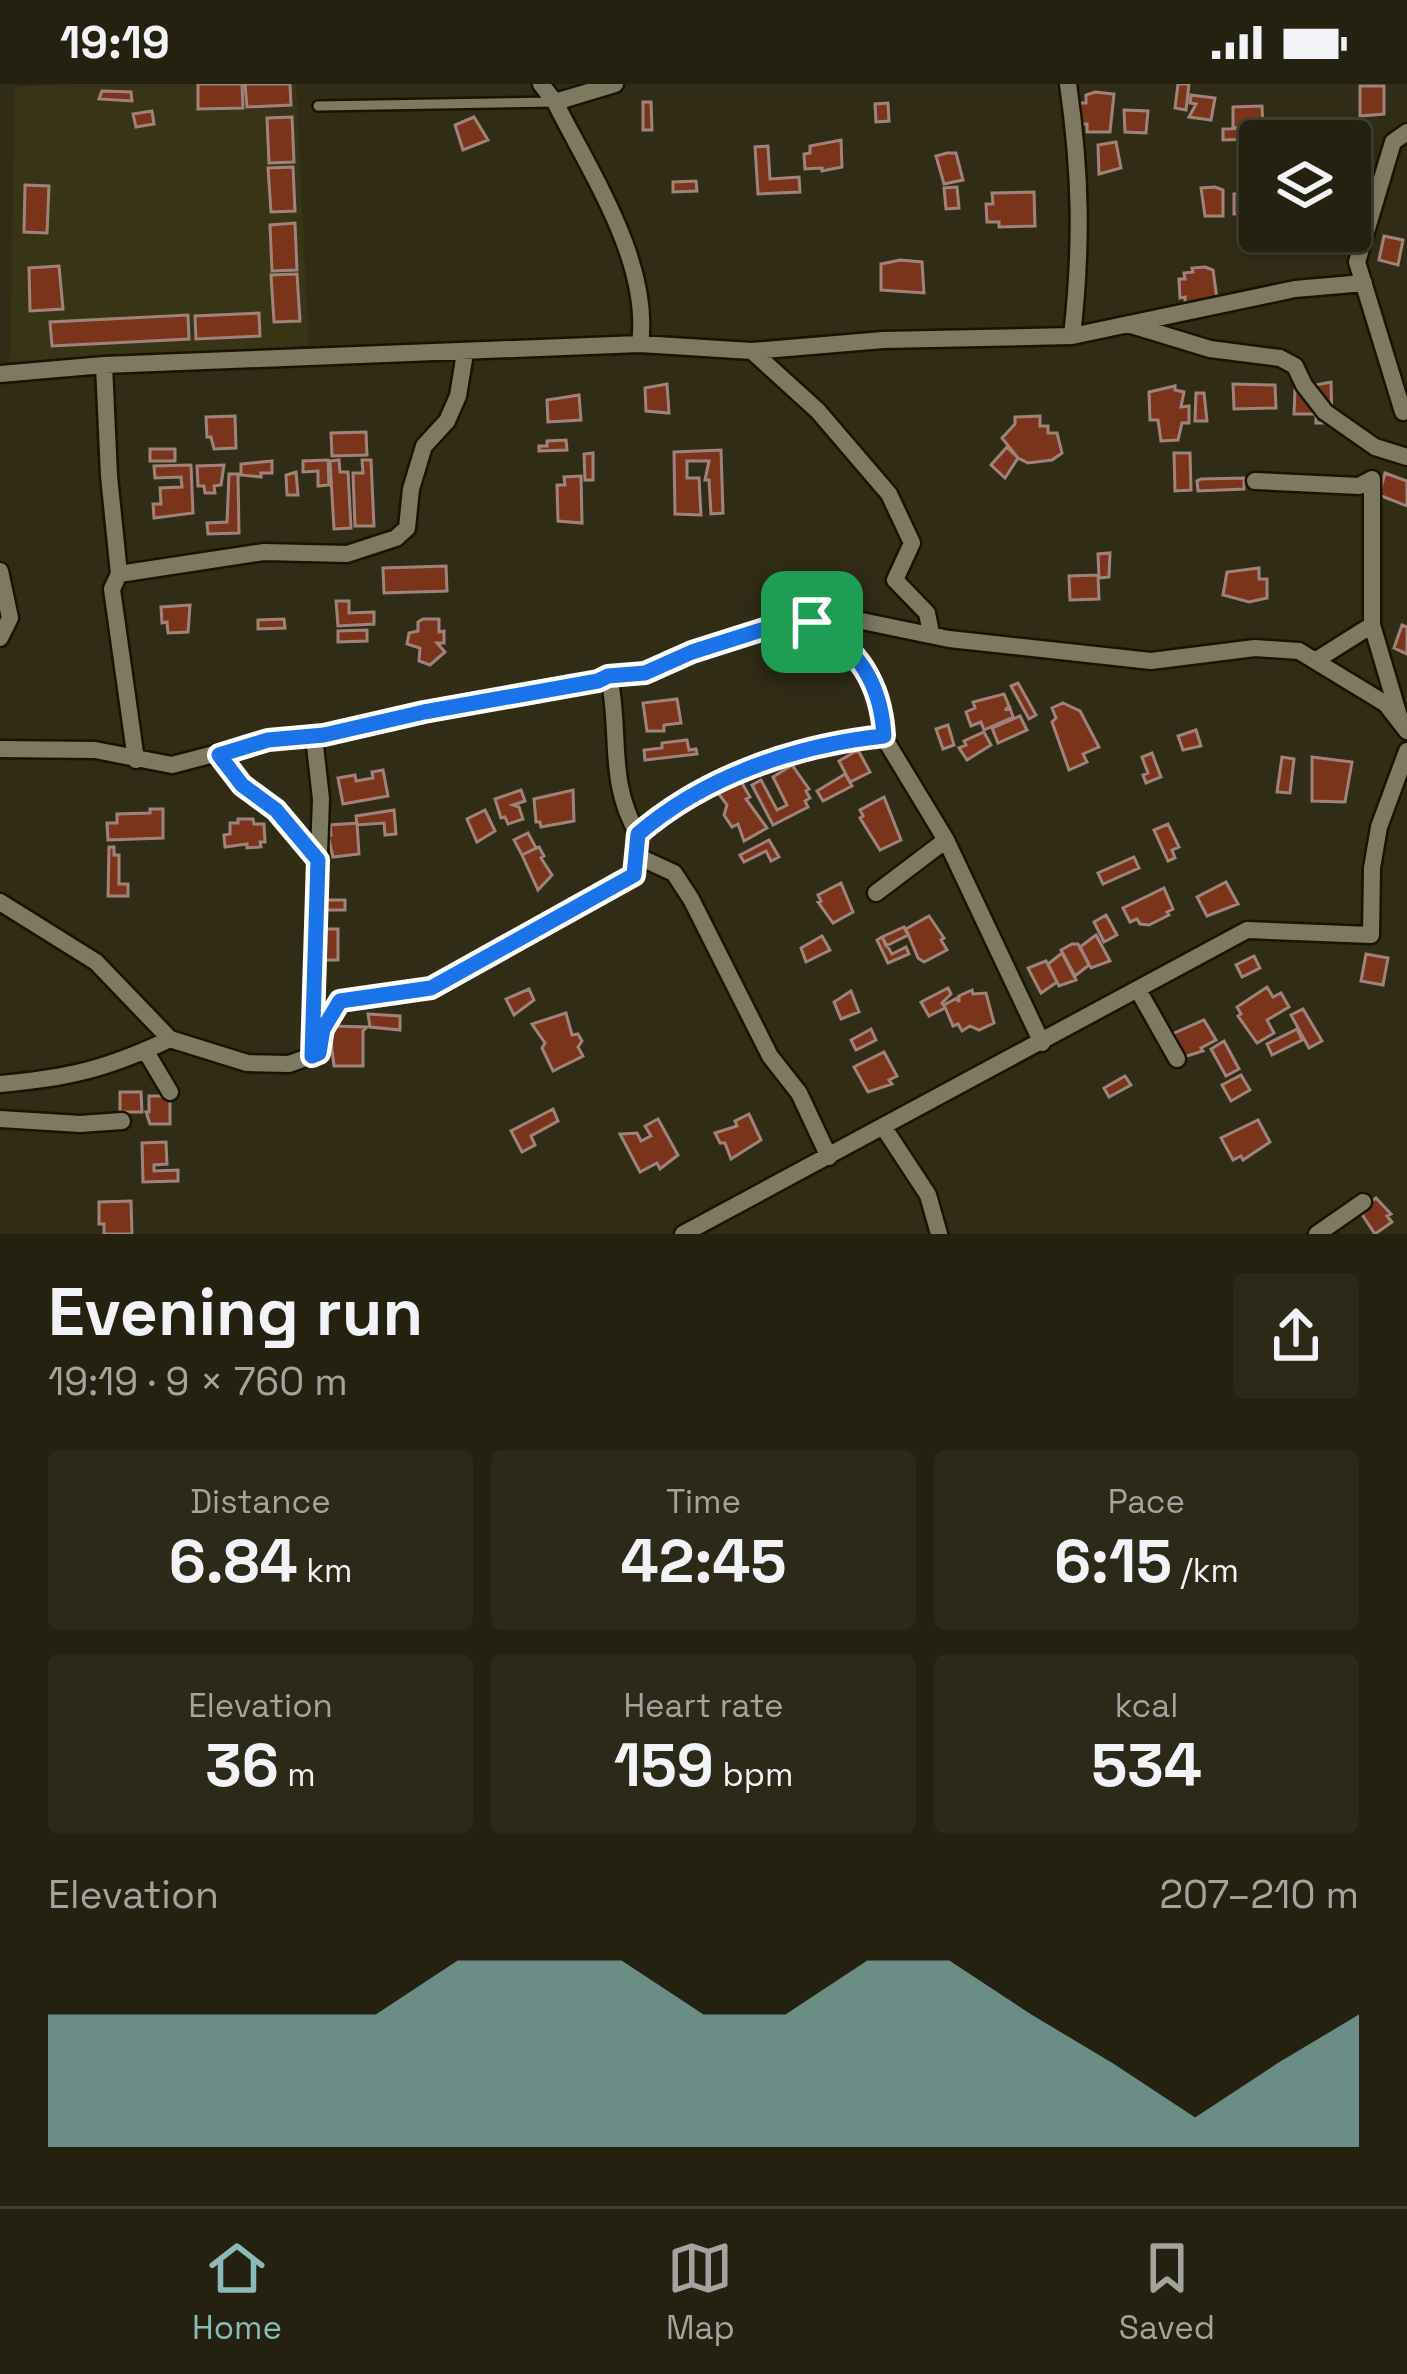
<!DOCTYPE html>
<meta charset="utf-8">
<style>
body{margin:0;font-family:"Space Grotesk",sans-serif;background:#2d2919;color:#f1f3f6;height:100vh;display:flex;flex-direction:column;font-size:45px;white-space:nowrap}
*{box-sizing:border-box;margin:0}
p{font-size:39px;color:#a3a39f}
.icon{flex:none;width:66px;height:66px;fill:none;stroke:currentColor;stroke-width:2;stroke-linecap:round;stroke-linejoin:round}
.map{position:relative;height:1150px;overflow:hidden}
.drawer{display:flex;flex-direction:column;background:#252110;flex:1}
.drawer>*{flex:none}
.buttons{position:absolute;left:1239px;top:36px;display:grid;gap:24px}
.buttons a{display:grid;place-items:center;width:132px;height:132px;border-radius:12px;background:#252110;box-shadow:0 3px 9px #0004,0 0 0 3px #423e30;font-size:60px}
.pin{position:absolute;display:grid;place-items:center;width:102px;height:102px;color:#fff;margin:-51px;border-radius:24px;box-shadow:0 6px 18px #0006}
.round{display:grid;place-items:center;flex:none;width:126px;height:126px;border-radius:12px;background:#2d2919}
.summary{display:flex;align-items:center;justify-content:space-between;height:204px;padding:0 48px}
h1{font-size:66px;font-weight:600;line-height:90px}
.stats{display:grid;grid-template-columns:repeat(3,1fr);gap:18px;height:204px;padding:12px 48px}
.stats div{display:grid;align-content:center;border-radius:12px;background:#2d2919;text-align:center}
.stats b{font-size:60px;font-weight:600}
.stats small{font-size:33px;font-weight:400}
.stats p{font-size:33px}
.chart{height:336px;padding:24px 48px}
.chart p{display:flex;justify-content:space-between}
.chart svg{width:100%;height:216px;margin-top:12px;fill:#8bbbb9;opacity:.7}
.status{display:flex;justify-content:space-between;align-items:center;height:84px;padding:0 60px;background:#252110;direction:ltr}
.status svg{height:33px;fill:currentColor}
.tab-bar{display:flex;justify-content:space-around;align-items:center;height:168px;border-top:3px solid #423e30;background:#252110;font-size:33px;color:#a3a39f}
.tab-bar a{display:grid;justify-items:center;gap:6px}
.tab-bar .selected{color:#8bbbb9}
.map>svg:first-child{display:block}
.built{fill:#3a3416}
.building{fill:#7b341c;stroke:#9f837a;stroke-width:3}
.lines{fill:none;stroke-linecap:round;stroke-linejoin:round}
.service-casing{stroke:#191401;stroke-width:14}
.minor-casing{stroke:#191401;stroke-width:21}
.service{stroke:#7e7a61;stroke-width:9}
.minor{stroke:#7e7a61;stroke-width:16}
.route-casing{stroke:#fff;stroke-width:24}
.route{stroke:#1a73e8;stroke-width:15}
</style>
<div class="status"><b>19:19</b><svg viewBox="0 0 49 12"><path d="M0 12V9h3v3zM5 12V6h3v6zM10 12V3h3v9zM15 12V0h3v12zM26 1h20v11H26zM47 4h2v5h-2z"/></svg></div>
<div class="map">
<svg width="1407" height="1150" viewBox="0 0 1407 1150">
<rect width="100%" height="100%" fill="#312c16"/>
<!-- built -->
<path class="built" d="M74,0H296L309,261L10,278L15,3Z"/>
<!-- building -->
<path class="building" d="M198,0H242L243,24L198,25Z
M245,0H290L291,21L247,23Z
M1178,0H1189L1186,26L1175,24Z
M1360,2H1384V30L1360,32Z
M102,7L131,8L132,17L99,15Z
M1095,8L1114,10L1110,48H1087V40H1079V19H1086V11Z
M1191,11L1215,14L1211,36L1189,33L1196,20L1190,19Z
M643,18H651L652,46H643Z
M888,19L889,37L876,38L875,20Z
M1262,22L1263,43L1233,44V23Z
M1124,26L1148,27L1146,49L1125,48Z
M152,27L154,40L136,43L133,30Z
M292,33L294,78L269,79L267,34Z
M474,33L488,56L463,66L455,41Z
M1258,44V55L1223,56V45Z
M841,56L842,83L822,87V84L805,85L804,70L810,69V62Z
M1116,58L1121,84L1099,90L1098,61Z
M768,62L770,95L799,93L800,108L758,110L755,63Z
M947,69H956L963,96L944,100L936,72Z
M293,83L295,127L271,128L268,84Z
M696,97L697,107L673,108V98Z
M25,101L49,102L47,149L24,148Z
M957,103L959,124L946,125L944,104Z
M1215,103L1223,106V132H1205L1201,104Z
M1034,108L1035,142L999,143V138H987L986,120H993L992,109Z
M1249,109H1260V129L1234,130V110H1244V120H1249Z
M295,139L297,186L272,187L270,141Z
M1384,152L1403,156L1398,181L1379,176Z
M900,176L922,178L924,209L881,206V180Z
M59,182L63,225L30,227L29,184Z
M1205,183L1213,186L1218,222L1185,225V213L1180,214L1179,195H1185L1184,189L1193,188L1192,184Z
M297,190L300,237L274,238L271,191Z
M259,229L260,252L196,255L195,232Z
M188,231L189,255L52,262L50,238Z
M1331,298L1332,339H1316V325L1314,330H1294L1295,305Z
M667,300L669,329L646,327L645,304Z
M1233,300L1275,301L1276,324L1234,325Z
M1175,302V306L1184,308L1181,323L1189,322V339H1182L1178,356L1161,357L1158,336H1150L1149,308Z
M1196,309H1204L1207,337H1195Z
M579,311L581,336L548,338L547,316Z
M235,332L236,364L214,365L211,353H207L206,333Z
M1040,332V342H1048V349H1057L1062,369L1052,376L1028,379L1018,374L1002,354L1015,340V333Z
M366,348L367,371L332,372L331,349Z
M566,356L567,366L539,367V362H547V357Z
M1007,363L1018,374L1005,394L991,381Z
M150,365H175V377H150Z
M721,366L723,429L711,430L709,396H705L709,377H687V394H699L701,431L675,430L674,368Z
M593,369V396H585L584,370Z
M1174,369H1190L1191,406L1175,407Z
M328,376L329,401L318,402V387L303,388V377Z
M339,376L340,388H348L351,444L334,445L330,377Z
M362,376H371L374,442H355L353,389H363Z
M272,377V389H261V393L241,391V380Z
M191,381L193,429L154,434L153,420H161L160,404L182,403L181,393L155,394L154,382Z
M224,381L221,401L214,402L215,409H205L204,402H198L197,382Z
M296,388L298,411H287L286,391Z
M1385,389L1407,397V422L1379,411Z
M229,390H238L239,449L208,450L207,439L227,438Z
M581,392L582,439L558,437L557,401H565L564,393Z
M1244,394V405L1198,407L1197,397L1201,395Z
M1110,469L1109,493L1099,494L1098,470Z
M446,482L447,507L384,509L383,484Z
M1259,484V495H1267V514L1249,518L1223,511L1227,488Z
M1098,491L1099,515L1070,516L1069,492Z
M336,517H349V529L374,528V540L338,542Z
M190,521L188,548L168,549L167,538L162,539L161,523Z
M284,535L285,544L258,545V536Z
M423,535H439V548L444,547V559H437L445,568L430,581L419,577L420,564L407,560L409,549L418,547V538Z
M1402,541L1407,543V570L1394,564Z
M367,546V557L338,558V547Z
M1018,599L1036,631L1029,635L1011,602Z
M1004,610L1009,622L1005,626L1010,624L1013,633L984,646L981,638L971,642L966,628L975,624L973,618Z
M677,615L681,639L664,641V647H647L643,619Z
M1063,619L1080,627L1099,663L1083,670L1087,678L1069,686L1052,638L1056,634L1052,624Z
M1020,632L1027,646L998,659L992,644Z
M948,641L954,661L943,665L936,645Z
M1196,646L1201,662L1183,666L1178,652Z
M984,648L991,661L967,676L959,664L966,661L964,657Z
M687,656L689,666L696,665L697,670L645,676L644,666L662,664V659Z
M858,666L870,688L850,698L839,677Z
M1152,669L1161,693L1146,699L1143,691L1148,689L1142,673Z
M1282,673L1294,675L1290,709L1277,708Z
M1312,673L1352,678L1345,718L1312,717Z
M792,681L809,705L806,707L810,714L805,717L808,723L773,741L752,701L761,696L777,726L787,721L773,693Z
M383,686L388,712L343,720L338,694L355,691L356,697L373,694L372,688Z
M845,690L852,702L823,717L817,707Z
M739,694L750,713L746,715L767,744L744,757L738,740L732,743L724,731L727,721L716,706Z
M521,706L525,717L513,721L519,723L523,735L508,740L505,733L501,734L495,715Z
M573,706L574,737L541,743L540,738H536L534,715Z
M884,713L901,756L880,766L860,734L863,732L860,726Z
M150,725H163V754L108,756L107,739H117V730L150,729Z
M394,726L396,750L385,751L384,739L357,741L356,732Z
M485,726L495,747L477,758L467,735Z
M238,735H253L254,740H264L265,758H260L261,763L247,764V760L225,763L224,751L230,750V739H238Z
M357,739L359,770L333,773L328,751H331L330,741Z
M1168,740L1179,763L1172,766L1175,774L1168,777L1154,746Z
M528,749L536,764L522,771L514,756Z
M769,756L779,773L771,777L766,767L744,778L740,771Z
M109,763H114V771H119V800H128V812H108Z
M539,763L544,772L541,774L552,791L538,806L522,771Z
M1134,773L1139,784L1103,800L1098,789Z
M1226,798L1238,820L1207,832L1197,813Z
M841,799L853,828L833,839L818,818L821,817L818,811Z
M1164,804L1173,825L1167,828L1169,831L1149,841L1140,840L1137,835L1130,838L1123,824Z
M314,816H345V826H326V845H338V876H314Z
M1106,831L1117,851L1104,858L1094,838Z
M929,832L944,854L941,856L947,866L924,878L918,874L906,845Z
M904,843L908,851L886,862L882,853Z
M1096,851L1110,877L1091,884L1080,863Z
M822,852L830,866L806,878L801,864Z
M882,853L892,870L906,863L909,870L888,879L877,856Z
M1072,860H1078L1089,881L1075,892L1061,866Z
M1062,869L1076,896L1059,902L1048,880Z
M1366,870L1388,874L1383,901L1361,897Z
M1254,872L1260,884L1242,893L1236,881Z
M1046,877L1057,898L1041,909L1028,884Z
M1267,903L1273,913L1281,909L1289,923L1267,936L1274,949L1257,959L1238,932L1241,930L1237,923Z
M948,904L951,910L942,919L945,924L929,932L921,918Z
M529,905L534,916L514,931L506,915Z
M972,906L973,910L986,909L994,939L979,946L970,942L962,947L958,940L953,942L944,921L957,914L959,918V912Z
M851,907L859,928L841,935L834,918Z
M1303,925L1322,957L1309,964L1291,931Z
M566,929L572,951L578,950L582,957L578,963L583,972L553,987L542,964L545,959L532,940Z
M368,930L400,932V946L370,943Z
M1204,936L1216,956L1201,964L1203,967L1184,973L1170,951Z
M329,942L367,943L363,947V982H334Z
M871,945L876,956L856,966L851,956Z
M1297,945L1302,956L1272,971L1267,960Z
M1224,957L1239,985L1226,992L1211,965Z
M884,968L897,992L889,996L892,1000L868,1008L854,983Z
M1241,991L1250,1006L1231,1017L1222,1001Z
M1125,992L1131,1001L1109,1013L1104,1004Z
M120,1008H141L142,1028H120Z
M149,1012H170V1040H150L146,1028H149Z
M553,1025L558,1037L531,1052L535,1061L522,1068L511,1047Z
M749,1030L761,1056L731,1075L725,1059H720L715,1049L737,1042L735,1037Z
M658,1035L678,1071L660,1085L657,1079L640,1088L620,1050L637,1049L641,1057L651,1052L645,1042Z
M1258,1036L1270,1058L1243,1076L1241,1072L1233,1076L1221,1054Z
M166,1058L167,1080L154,1081V1087L178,1086V1097L143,1098L142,1059Z
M1376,1114L1391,1130L1387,1132L1392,1138L1375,1150L1359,1126Z
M131,1117L132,1150H104V1140H99V1118Z"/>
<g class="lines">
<defs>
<path id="service" d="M318,22L555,18"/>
<path id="minor" d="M541,0L555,18C591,90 651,179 640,260
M1068,0C1081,89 1082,163 1072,252
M555,18L615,0
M1128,240L1210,265L1280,274L1295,282L1304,301L1325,328L1375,363L1407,373
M752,267L818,327L889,410L912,459L895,496L927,529L931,549
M104,281L109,392L119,490L112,505L136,676
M0,290L104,281L640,260L752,267L883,256L1072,252L1295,205L1364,199
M1403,328L1357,178L1393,58L1407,48
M1255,397L1359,402L1372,395V541L1318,575
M0,487L10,534L0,554
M119,490L264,468L347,470L396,454L407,444L411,405L424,362L447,337L458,312L465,269
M812,538L859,574L872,594L882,625L883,652L946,756L1042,959
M1372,541L1399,632
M609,592C621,649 607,698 638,750
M0,665L95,666L172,681L268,656L314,653L424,628L598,597L609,592L645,589L692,568L774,542L857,536L949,555L1151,577L1255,564L1299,567L1386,620L1407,647
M219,671L241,702L276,726L318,776
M637,772L674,789L691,815L770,972L799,1009L829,1073
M876,809L946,756
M0,818L96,878L170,955L247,979L289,980L319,969L323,945L341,917L431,905L633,791L638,750C704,692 798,661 883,652
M1138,906L1177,975
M312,959L321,715L314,653
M145,966L170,1008
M0,1000C68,994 107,985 170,955
M0,1035L80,1040L122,1037
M884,1044L928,1111L939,1150
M683,1150L1247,846L1371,851L1372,784L1379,743L1407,667
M1317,1150L1363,1118"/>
</defs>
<!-- service casing -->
<use href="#service" class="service-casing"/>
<!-- minor casing -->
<use href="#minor" class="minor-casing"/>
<!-- service -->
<use href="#service" class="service"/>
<!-- minor -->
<use href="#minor" class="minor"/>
</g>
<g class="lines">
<defs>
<path id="route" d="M812,538C858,564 881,599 884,652C797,661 705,692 638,750L634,791L431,904L340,917L323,945L319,969L312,972L318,776L276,726L242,701L219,671L268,656L324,651L424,628L598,597L608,592L645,589L692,568L774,542Z"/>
</defs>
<!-- route casing -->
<use href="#route" class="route-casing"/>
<!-- route -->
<use href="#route" class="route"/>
</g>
</svg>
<div class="buttons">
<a><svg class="icon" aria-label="layers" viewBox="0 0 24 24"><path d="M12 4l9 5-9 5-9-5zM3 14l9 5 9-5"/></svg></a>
</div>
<div class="pin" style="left:812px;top:538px;background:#1e9e55"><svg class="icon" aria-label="arrive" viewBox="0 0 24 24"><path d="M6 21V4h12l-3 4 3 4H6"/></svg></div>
</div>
<section class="drawer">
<div class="summary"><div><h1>Evening run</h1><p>19:19 · 9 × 760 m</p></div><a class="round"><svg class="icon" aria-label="share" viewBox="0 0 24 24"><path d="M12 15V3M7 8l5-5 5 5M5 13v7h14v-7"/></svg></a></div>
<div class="stats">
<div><p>Distance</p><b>6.84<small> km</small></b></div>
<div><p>Time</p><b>42:45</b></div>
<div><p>Pace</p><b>6:15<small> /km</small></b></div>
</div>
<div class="stats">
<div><p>Elevation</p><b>36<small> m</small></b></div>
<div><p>Heart rate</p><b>159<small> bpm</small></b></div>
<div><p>kcal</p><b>534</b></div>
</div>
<div class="chart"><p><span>Elevation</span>207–210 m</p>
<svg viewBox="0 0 160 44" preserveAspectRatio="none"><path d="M0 44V17L10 17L20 17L30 17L40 17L50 6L60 6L70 6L80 17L90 17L100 6L110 6L120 17L130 27L140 38L150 27L160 17V44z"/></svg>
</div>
</section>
<nav class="tab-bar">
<a class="selected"><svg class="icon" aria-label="home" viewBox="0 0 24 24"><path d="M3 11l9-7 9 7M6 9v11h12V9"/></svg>Home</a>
<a><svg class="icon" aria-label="map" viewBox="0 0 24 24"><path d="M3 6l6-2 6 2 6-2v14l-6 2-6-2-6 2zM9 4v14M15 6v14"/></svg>Map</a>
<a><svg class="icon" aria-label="saved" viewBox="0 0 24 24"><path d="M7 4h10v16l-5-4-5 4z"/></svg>Saved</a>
</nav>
